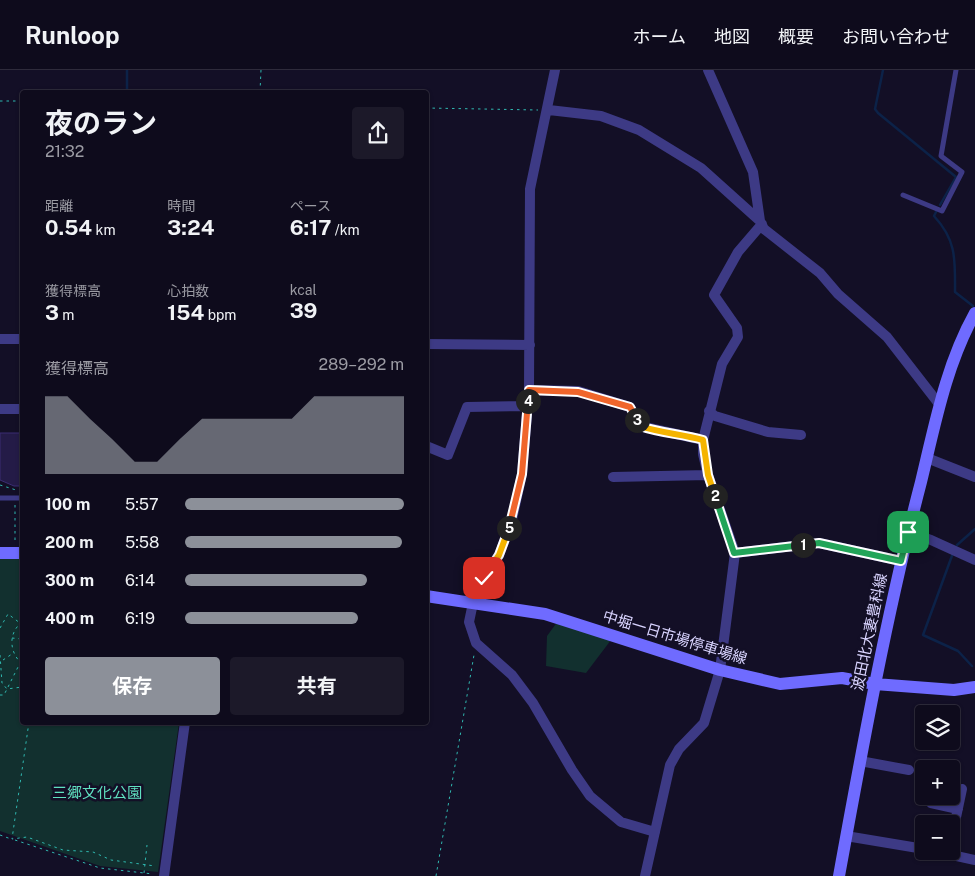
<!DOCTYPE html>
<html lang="ja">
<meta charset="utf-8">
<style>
body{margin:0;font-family:"Public Sans","Noto Sans JP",sans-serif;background:#1c1929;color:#f1f3f6;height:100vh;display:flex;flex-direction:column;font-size:19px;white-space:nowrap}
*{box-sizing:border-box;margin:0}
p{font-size:16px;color:#9b9ba3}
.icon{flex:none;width:28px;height:28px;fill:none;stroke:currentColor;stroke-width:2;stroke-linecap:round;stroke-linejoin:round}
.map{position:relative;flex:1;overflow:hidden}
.drawer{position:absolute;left:20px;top:20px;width:409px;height:635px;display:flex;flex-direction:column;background:#0e0b1c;border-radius:5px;box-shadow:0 1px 4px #0004,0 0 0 1px #2e2b3b}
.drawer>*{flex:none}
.controls{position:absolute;left:915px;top:635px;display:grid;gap:10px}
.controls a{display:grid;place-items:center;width:45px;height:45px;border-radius:5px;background:#0e0b1c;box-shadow:0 1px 4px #0004,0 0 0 1px #2e2b3b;font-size:25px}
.pin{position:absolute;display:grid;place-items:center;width:42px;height:42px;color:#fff;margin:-21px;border-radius:10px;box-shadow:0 2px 8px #0006}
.km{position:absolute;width:25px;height:25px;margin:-12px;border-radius:50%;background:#222;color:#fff;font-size:14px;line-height:25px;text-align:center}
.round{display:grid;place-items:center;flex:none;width:52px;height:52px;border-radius:5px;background:#1c1929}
.headline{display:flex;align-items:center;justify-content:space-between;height:85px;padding:0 25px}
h1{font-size:28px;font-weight:700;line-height:38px}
.metrics{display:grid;grid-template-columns:repeat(3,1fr);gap:8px;height:85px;padding:5px 25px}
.metrics div{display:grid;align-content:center}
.metrics b{font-size:21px;font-weight:700}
.metrics small{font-size:14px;font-weight:400}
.metrics p{font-size:14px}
.chart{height:140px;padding:10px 25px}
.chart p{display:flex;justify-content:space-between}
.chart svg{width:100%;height:90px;margin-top:5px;fill:#8c9099;opacity:.7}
.action{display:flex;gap:10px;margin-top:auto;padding:10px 25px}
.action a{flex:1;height:58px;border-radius:5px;background:#8c9099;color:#fff;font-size:20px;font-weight:700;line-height:58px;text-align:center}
.action a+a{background:#1c1929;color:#f1f3f6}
ul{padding:0 25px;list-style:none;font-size:16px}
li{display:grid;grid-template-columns:80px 60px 1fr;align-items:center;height:38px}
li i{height:12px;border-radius:6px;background:#8c9099}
header{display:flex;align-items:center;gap:30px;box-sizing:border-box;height:70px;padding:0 25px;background:#0e0b1c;border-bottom:1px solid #2e2b3b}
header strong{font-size:24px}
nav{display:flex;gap:28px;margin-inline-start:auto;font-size:18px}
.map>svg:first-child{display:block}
.green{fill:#12302f}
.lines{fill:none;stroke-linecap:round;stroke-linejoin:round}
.stream{stroke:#0c2248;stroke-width:2.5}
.building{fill:#241b47;stroke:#3b2d73}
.path{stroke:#2fb8b0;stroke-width:1;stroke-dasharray:2.5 4;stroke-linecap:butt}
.lane{stroke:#3d3a85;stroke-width:5}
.street{stroke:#3d3a85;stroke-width:10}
.secondary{stroke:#6f6bff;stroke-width:12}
.split-1-casing{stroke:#fff;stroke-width:10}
.split-2-casing{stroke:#fff;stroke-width:10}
.split-3-casing{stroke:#fff;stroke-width:10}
.split-4-casing{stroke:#fff;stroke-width:10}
.split-5-casing{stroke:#fff;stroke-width:10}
.split-6-casing{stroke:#fff;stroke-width:10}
.split-1{stroke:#22a559;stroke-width:6}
.split-2{stroke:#22a559;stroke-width:6}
.split-3{stroke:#f5b400;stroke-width:6}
.split-4{stroke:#f0652b;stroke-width:6}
.split-5{stroke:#f0652b;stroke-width:6}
.split-6{stroke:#f5b400;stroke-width:6}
.labels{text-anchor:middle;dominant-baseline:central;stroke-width:5;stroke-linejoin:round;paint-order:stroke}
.street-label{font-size:15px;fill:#d9d4ff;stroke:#130f26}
.park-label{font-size:15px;fill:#5fe0c0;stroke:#130f26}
</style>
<header>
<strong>Runloop</strong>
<nav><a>ホーム</a><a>地図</a><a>概要</a><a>お問い合わせ</a></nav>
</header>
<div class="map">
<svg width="975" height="806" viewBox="0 0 975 806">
<rect width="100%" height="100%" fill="#130f26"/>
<!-- green -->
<path class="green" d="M0,488H22V652L179,653L158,802L100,796L0,761Z
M558,551L611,570L586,603L546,596L547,566Z"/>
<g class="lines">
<!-- stream -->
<path class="stream" d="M883,0L875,39L878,43L956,107L940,135
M127,22V0
M936,142L934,146C957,171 955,190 955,222L973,236
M957,475L975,459
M953,483L923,565L958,581L972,596"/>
</g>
<!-- building -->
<path class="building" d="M0,363H22V416H14L0,410Z"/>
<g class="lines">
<!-- path -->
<path class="path" d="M260,22L261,0
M0,31H22
M426,38L538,40
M0,415L16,420
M15,435V473
M22,552C8,563 9,582 22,594
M0,558L8,544L20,553
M12,568L22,569
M0,585L2,613L7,619L22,617
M3,590L12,584
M0,625H4L20,593
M29,652L12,769L27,767L63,780L93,782L111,790L155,796
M0,765L11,769
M15,770L100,798L153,804
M144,803L147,775
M436,806L474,585"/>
<!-- lane -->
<path class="lane" d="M903,125L942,141L962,102L941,86L956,0
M0,428H22"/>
<!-- street -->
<path class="street" d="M708,0L753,102L760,151L764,159L820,203L838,224L887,267L939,334
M549,40L601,46L639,60L701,98L760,151
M0,269H22
M426,274L530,275
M529,320L578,321L630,337L640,356L703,370
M0,339H22
M709,341L715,346L768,362L801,365
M426,376L448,385L467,337L528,336
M927,388L975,407
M613,407L708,405
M908,462L931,470L975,490
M735,483L819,473L901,491
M473,533L469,552L476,573L512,605L533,633L572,700L590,726L621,752L655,762
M478,534L484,508L499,485L511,454L522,404L529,320L530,119L555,0
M860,691L909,700
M931,733L958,739
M846,766L924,779
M951,771L962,719
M934,781L975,790
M164,806L185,652
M645,806L670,695L679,679L704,653L720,600L735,483L708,405L703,384V370L722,294L738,267L737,258L714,225L738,182L762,154"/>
<!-- secondary -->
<path class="secondary" d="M0,483H22
M426,526L545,544L720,600L780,614L842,608L875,614L954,620L975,617
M839,806C863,674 887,542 921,412C935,354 946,295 975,243"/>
</g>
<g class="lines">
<defs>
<path id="split-1" d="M803,475L819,473L901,491L908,462"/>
<path id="split-2" d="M715,426L734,483L803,475"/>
<path id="split-3" d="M637,350L640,356C660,363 682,364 703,370L708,405L715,426"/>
<path id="split-4" d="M528,331L529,320L578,322L630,337L637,350"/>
<path id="split-5" d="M509,458L522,404L528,331"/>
<path id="split-6" d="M484,508L499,485L509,458"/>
</defs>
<!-- split-1 casing -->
<use href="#split-1" class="split-1-casing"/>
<!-- split-2 casing -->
<use href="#split-2" class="split-2-casing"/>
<!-- split-3 casing -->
<use href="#split-3" class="split-3-casing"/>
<!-- split-4 casing -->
<use href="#split-4" class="split-4-casing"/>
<!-- split-5 casing -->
<use href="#split-5" class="split-5-casing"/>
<!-- split-6 casing -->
<use href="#split-6" class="split-6-casing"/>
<!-- split-1 -->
<use href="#split-1" class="split-1"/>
<!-- split-2 -->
<use href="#split-2" class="split-2"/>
<!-- split-3 -->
<use href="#split-3" class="split-3"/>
<!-- split-4 -->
<use href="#split-4" class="split-4"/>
<!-- split-5 -->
<use href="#split-5" class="split-5"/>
<!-- split-6 -->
<use href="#split-6" class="split-6"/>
</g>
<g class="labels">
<!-- street labels -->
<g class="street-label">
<text transform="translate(869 562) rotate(-78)">波田北大妻豊科線</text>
<text transform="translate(675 567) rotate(17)">中堀一日市場停車場線</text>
</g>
<!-- park labels -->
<g class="park-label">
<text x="97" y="722">三郷文化公園</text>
</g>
</g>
</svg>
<div class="controls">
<a><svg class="icon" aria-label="layers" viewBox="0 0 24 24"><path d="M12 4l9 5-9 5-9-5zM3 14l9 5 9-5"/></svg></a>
<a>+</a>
<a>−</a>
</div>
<div class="pin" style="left:908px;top:462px;background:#1e9e55"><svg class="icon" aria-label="arrive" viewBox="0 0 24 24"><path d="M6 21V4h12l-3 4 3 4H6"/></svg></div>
<div class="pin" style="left:484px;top:508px;background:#d93025"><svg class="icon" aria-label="check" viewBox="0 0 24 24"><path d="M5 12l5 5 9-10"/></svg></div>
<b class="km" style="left:803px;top:475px">1</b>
<b class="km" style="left:715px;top:426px">2</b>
<b class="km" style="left:637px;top:350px">3</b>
<b class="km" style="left:528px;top:331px">4</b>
<b class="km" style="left:509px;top:458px">5</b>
<section class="drawer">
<div class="headline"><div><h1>夜のラン</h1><p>21:32</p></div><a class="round"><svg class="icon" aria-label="share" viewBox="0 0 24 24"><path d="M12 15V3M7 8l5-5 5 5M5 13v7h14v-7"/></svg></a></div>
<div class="metrics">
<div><p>距離</p><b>0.54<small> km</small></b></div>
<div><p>時間</p><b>3:24</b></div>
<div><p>ペース</p><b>6:17<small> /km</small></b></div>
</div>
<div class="metrics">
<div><p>獲得標高</p><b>3<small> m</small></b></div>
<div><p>心拍数</p><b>154<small> bpm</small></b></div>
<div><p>kcal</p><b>39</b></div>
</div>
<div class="chart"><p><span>獲得標高</span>289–292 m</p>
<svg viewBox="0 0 160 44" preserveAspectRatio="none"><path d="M0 44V6L10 6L20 17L30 27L40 38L50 38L60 27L70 17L80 17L90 17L100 17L110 17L120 6L130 6L140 6L150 6L160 6V44z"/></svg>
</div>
<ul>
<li><b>100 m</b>5:57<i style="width:100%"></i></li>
<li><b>200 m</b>5:58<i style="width:99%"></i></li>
<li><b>300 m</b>6:14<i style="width:83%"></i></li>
<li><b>400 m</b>6:19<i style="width:79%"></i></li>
</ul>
<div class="action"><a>保存</a><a>共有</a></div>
</section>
</div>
